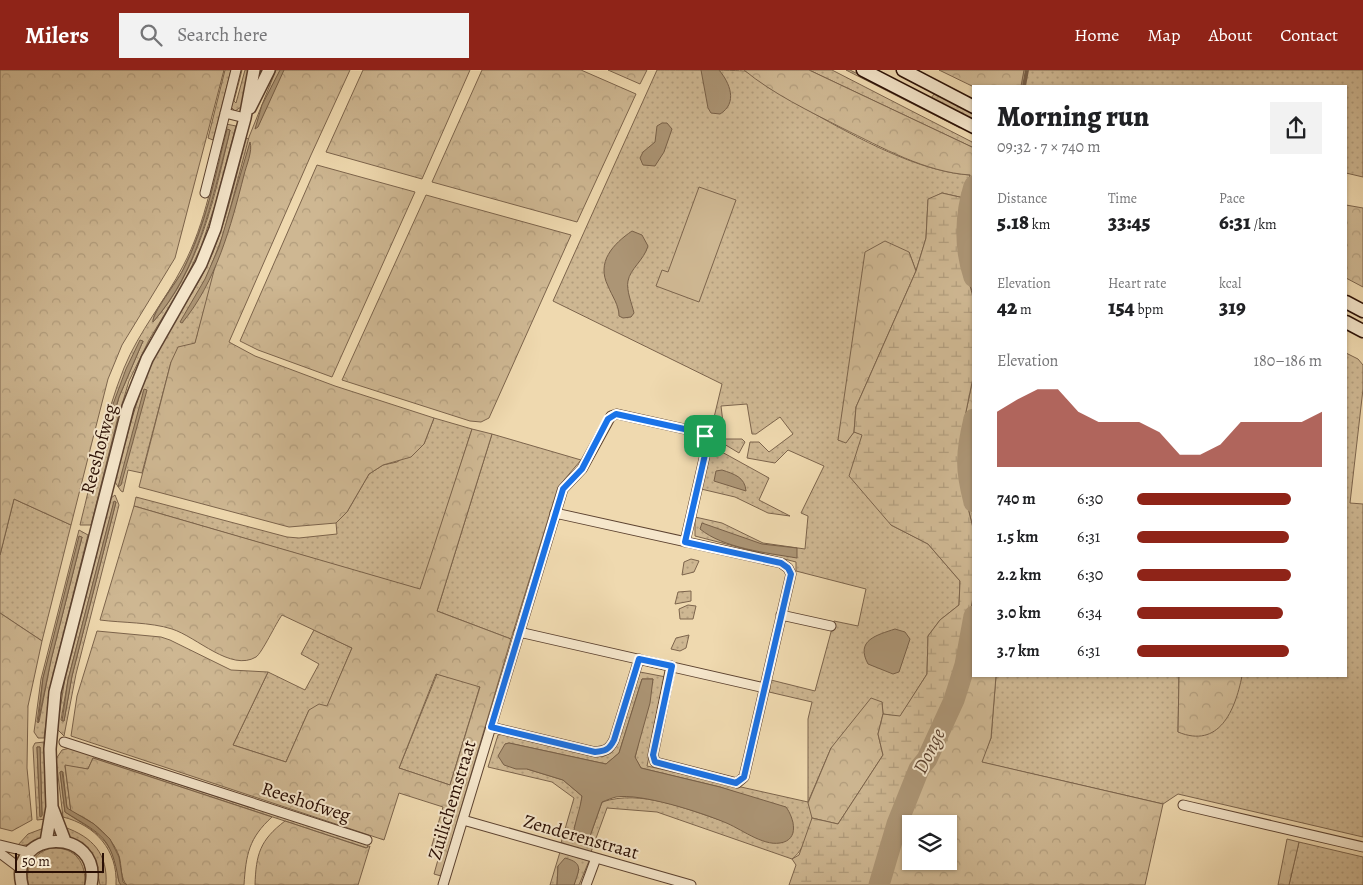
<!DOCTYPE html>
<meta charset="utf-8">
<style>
body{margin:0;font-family:Alegreya,serif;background:#f2f2f2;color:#202124;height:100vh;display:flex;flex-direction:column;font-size:19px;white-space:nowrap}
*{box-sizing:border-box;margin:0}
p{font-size:16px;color:#757577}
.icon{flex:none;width:28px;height:28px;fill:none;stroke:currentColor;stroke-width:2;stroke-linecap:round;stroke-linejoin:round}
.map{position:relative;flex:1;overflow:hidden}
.panel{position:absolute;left:972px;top:15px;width:375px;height:592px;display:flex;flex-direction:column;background:#fff;border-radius:0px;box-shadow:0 1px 4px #0004}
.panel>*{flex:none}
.tools{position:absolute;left:902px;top:745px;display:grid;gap:10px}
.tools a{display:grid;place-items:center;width:55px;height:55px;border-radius:0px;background:#fff;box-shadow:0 1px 4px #0004;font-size:25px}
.scale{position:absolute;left:15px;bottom:12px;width:89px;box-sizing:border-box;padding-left:5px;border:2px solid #2b1005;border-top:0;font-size:14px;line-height:18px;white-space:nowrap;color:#2b1005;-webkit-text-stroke:4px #f5e6cb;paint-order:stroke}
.pin{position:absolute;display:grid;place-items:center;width:42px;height:42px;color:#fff;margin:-21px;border-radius:10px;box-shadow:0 2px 8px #0006}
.round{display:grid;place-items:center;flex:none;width:52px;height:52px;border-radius:0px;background:#f2f2f2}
.summary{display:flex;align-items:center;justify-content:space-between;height:85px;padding:0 25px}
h1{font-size:28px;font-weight:800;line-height:38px}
.stats{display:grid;grid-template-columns:repeat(3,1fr);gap:8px;height:85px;padding:5px 25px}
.stats div{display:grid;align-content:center}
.stats b{font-size:21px;font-weight:800}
.stats small{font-size:14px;font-weight:400}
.stats p{font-size:14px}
.chart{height:140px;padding:10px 25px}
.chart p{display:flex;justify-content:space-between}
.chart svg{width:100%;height:90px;margin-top:5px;fill:#8f2418;opacity:.7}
ul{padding:0 25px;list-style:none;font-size:16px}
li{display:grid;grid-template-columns:80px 60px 1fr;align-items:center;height:38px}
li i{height:12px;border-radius:6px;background:#8f2418}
header{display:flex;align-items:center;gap:30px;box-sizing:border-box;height:70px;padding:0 25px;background:#8f2418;color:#fff}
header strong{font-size:24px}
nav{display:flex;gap:28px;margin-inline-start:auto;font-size:18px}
.search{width:350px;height:45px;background:#f2f2f2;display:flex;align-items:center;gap:12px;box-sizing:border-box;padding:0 18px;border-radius:0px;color:#757577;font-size:19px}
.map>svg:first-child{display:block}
.grass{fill:url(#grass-dots);stroke:#7c644c;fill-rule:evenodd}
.forest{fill:url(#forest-crowns);stroke:#7c644c;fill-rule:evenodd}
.wetland{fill:url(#wetland-marsh);stroke:#7c644c}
.park{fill:#ceb792;stroke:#7c644c}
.water{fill:#ac9575;stroke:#786048}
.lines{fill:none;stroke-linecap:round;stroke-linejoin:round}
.stream{stroke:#786048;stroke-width:4}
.river{stroke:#ac9575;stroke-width:21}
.minor-casing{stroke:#5c4230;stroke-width:11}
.tertiary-casing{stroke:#5c4230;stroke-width:14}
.secondary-casing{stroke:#2b1005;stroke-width:15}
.minor{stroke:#f5e6cb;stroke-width:9}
.tertiary{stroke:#f5e6cb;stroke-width:11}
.secondary{stroke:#f5e6cb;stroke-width:12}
.route-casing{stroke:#fff;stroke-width:10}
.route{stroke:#1a73e8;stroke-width:6}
.labels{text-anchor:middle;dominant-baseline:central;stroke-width:4;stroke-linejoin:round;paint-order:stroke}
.street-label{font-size:19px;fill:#2b1005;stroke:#f5e6cb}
.water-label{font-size:20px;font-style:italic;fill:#5f4532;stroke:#f5e6cb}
</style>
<header>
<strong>Milers</strong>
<div class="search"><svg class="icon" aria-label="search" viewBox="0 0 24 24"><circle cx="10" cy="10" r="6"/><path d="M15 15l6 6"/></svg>Search here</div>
<nav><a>Home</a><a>Map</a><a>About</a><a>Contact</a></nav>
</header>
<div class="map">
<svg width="1363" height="815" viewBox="0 0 1363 815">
<defs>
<pattern id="grass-dots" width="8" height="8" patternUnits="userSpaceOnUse" patternTransform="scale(1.25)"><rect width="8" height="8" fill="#ceb792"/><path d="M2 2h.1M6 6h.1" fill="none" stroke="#b19c7c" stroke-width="1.8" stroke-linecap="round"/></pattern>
<pattern id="forest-crowns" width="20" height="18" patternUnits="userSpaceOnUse" patternTransform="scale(1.25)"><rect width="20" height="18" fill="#ceb792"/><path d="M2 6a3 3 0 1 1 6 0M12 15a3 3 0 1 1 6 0" fill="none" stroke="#b19c7c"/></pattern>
<pattern id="wetland-marsh" width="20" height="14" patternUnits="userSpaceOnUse" patternTransform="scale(1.25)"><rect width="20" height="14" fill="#ceb792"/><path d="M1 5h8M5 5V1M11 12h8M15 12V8" fill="none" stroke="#b19c7c"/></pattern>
</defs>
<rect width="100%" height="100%" fill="#efd9af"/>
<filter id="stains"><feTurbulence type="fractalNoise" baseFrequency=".004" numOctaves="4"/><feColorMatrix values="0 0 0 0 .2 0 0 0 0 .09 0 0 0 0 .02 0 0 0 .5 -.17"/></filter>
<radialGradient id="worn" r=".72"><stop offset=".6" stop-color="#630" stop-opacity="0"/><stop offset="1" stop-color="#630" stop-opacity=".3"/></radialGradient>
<!-- grass -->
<path class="grass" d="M225,0H231L213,70L208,68Z
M240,0H242L234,31L236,33L245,0H251L241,37L235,41L231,37Z
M657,0C671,0 737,0 745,1C753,4 763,15 773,20C828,51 907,101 970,105L964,128L942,123L928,130L926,168L916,201L909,182L838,370L846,372L854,362L862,364L891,455L928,474L960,511L959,535L940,550L928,566L927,604L900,647L883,644L882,632L831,678L808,732C809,736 812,741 812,744C814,757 802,782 792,789L657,742L607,738L591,782L561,773L574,728L552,712L488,697L498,665L505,664L602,687L611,683L616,676L640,602L666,607L647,696L808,732V649L812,632L769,622L771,610L815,621L834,551L858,556L866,519L796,501V492L695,466V447L722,453L763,473L805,479L808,446L801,443L824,396L788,380L775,393L747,388L750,372H759L769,382L793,364L780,347L756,364H752L747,334L721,336L725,369H742L745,372L739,383L714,368L711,360L722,314L553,231ZM642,609H653L635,688L641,698L720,717L752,728L723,751C686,739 641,719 602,732L589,769L574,758L579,745L582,726L563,710L527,699L505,674L509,673L606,694L619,683Z
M809,0H832L974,73V78Z
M846,0H850L961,57L960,58Z
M1024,0H1363V107L1346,103V16H1021Z
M935,23L974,43V50L931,28Z
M226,54L236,56L215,135L201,177L184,212L149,270L129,311L117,351L91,455H80C93,403 104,348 124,298C139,261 165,231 183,196C206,153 214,101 226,54ZM230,60C215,126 199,201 153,252C152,241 177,212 183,200C205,156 215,106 230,60ZM143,271L119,327L94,421C106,364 112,322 143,271Z
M246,68L253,70L228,152L211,196L221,178L195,274L171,292L142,403L128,400L123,422L121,421L115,412C126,369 136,328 154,288C171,251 198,220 213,182C228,145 236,106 246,68Z
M1346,283L1358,289L1363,295V319L1350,433L1363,434V767L1178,724L1163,734L981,692L991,668L996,606H1179L1178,662L1232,634L1242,606H1346Z
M434,348L472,359L421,520L134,436L136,427L287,467L299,468L337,464L336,453L347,442L369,404L383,395L397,392L424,374Z
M492,364L581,390L558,417L511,569L437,541Z
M711,376L769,408L759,430L790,446L768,443L735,427L701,419Z
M115,425L119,435L76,604L64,666L57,659L65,608L111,428ZM114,432H116L72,606L64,651L61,650L68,610Z
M14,429L71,455L42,571L0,543V485Z
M79,460L88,465L52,609L44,668H38L34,662L41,609ZM82,467L51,590L39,652H37L43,608Z
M691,489L699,491L694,502L682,505L684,492Z
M691,521V531L675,534L678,522Z
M688,535L696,536L693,549H680L679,539Z
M314,560L352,578L327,637L309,640L286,692L233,675L268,602L305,620L319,594L301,584Z
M689,565L686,578L680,581L671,579L676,568Z
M437,604L480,616L450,715L399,698Z
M44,672L46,749L37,750L33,677L35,673ZM37,677H40L42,745L40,746Z
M70,678L83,681L368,775L367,778L364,777L93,688L88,699L65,696L71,742L67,738L63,702H60L65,742C87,757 107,765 116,792C118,800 117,808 121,815H116C118,780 95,755 63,747L56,689L62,680Z
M64,757C93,767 108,784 106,815H100L96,796L68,764Z
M44,758L43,766L34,774L17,776L28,764Z
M1299,772L1363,787V815H1289Z
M52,778C76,777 86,793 85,815H28C25,797 34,782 52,778Z
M560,782L589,791L579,815H574L579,799L558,796L557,815H550Z"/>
<!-- forest -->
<path class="forest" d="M0,0H224L175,188L122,275L108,309L71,455L14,429L0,485Z
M276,0H350L311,85L229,272L255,286L335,316L434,348L424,374L411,387L383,395L369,404L347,442L336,453L289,457L139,417L171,292L178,277L195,273L249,67Z
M363,0H470L422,109L326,82Z
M482,0H581L636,24L577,152L432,112Z
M608,0H647L640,14Z
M744,0H809L974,78V231C971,214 965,199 961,182C957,157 963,129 970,105C925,102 883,78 842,58C809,41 773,24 744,0Z
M939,0H1024L1021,16L974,17Z
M317,95L415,122L332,307L258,280L240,271Z
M426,125L571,165L489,348L481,352L470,351L342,310Z
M1346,135L1363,138V217L1346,208Z
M885,171L909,182L916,201L856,337L854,362L846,373L838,370L865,182Z
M974,303V462L962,414V361Z
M472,359L492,364L437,541L511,569L441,806L434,804L439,786L430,782L443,737L399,723L384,770L71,666L77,626L97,561L161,567L170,570L231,600L268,602L233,675L286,692L309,640L319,634L327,636L352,578L282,545C276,553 262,583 256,587C231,602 197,567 172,559C150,552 123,553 100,550L134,436L420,519ZM436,604L480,617L450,715L399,698Z
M974,521V606H996L991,668L982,692L1163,734L1145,815H876L901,738L945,641L964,580ZM911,754H949V791H911Z
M0,543L42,571L28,636L27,698L32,750L12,761L0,758Z
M1179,606H1242C1235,641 1219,679 1178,662Z
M871,628L882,632L883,644L878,664L883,685L838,754L812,748L808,733L831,678Z
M93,688L272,747C249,768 246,784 244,815H127C120,809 122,795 119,786C112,766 90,748 71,742L65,695L88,699Z
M285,751L366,778L370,776L358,815H255C256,784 260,770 285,751Z
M1287,769L1299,772L1289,815H1278Z"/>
<!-- wetland -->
<path class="wetland" d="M942,123L964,128L960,160L961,181L974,231V303L962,361V414L974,462V521L964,580L945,641L901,738L876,815H789L796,795L792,789L799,785L812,748L838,754L883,685L878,664L883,644L900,646L927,604L928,566L940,550L959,535L960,511L928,474L891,455L849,406L862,365L854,362L856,337L916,201L926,168L928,129Z"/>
<!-- park -->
<path class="park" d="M699,117L736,130L699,232L656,216L662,200L668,202Z"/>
<!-- water -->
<path class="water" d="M280,0H284L258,57L255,59L262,35Z
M701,0H719C730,13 738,33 720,44L711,43L708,38Z
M662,53H667L672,59L664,82L655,96L643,95L640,88L643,82L655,72L657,56Z
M227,59L230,60L228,69C211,133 198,201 153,252C152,243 177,212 183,200C206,156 215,106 227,59Z
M250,72C253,81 246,96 244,105C231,156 216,212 182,253L180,252L205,209L219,177Z
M632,161L642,165L648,176C644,190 630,199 628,211C626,220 632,234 634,243L631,247L623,248L619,246C619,235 612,226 608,216C596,192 613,174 632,161Z
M140,270L143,271L119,327L92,421L112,337L126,299Z
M144,319L147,320L121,415L118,417Z
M722,400C734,404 745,407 746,421L714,411L716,401Z
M114,431L116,432L72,606L64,651H62L68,610Z
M702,453L762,474L797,478V488C767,483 723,478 700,459Z
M79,466L82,467L51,590L38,653L43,608Z
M895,559L905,562L910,569L899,602L893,604L868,594C855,570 877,565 895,559Z
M642,609H653L650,633L635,687L641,698L720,717L786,737C794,748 800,770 780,773C762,776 740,758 724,752C700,742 641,723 616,727C612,728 607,730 602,732L589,769L585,772L573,768C574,753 580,741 582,726L563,710L527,699H516L504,695L498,686L505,674L509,673L606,694L619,683Z
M37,677H40L42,746L40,747Z
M62,701L67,738L94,754L110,769L119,787L123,812L127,815H121L119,812C111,766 102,765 65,742L60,702Z
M565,788C584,793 579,800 574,815H557L558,796Z"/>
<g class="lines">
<!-- stream -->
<path class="stream" d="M1024,16L1027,0"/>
<!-- river -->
<path class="river" d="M974,116C965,145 964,178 974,207
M974,349C966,383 965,398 974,432
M879,815L897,754L919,699L927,689L954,630L965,595L974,546"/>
<defs>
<path id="minor" d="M225,43L245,48
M205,123L236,0
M555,443L781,493L788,498L791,504L744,707L737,713L655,692L653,685L671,596
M781,545L831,556
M519,562L765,618
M491,657L595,682C605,681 609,680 614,670L639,589
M64,672L367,770
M1183,735L1363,777
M463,750L691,815
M0,775L29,782
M0,783L21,799
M443,815L563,419L582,399L611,346L617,344L698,362L705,366L707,376L685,472
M586,815L596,788"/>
<path id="tertiary" d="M250,38L269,0
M52,737L65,771
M46,772L52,737L50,679L55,622L128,337L147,289L201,194L215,159L245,48L254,0
M22,815C8,758 103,756 91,815"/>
<path id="secondary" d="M863,0L974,57
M903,0L974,37
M1346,232L1363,241
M1346,252L1363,261"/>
</defs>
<!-- minor casing -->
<use href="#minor" class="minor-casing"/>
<!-- tertiary casing -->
<use href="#tertiary" class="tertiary-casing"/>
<!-- secondary casing -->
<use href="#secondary" class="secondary-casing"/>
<!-- minor -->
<use href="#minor" class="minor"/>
<!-- tertiary -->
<use href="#tertiary" class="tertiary"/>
<!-- secondary -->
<use href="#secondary" class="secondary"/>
</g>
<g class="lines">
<defs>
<path id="route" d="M616,344L698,362L705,366L707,376L685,472L781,493L788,498L791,504L744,707L736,713L655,692L653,685L672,596L639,589L614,670C609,680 605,681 595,682L491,657L563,419L582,399L608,349Z"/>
</defs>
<!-- route casing -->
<use href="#route" class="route-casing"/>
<!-- route -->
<use href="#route" class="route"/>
</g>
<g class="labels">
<!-- street labels -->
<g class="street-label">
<text transform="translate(99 379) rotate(-75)">Reeshofweg</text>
<text transform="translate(452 730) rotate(-73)">Zuilichemstraat</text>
<text transform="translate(306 732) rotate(18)">Reeshofweg</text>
<text transform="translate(581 767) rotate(16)">Zenderenstraat</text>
</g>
<!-- water labels -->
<g class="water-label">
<text transform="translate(929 681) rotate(-64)">Donge</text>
</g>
</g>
<rect width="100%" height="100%" filter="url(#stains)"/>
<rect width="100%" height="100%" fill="url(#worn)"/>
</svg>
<div class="tools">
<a><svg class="icon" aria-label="layers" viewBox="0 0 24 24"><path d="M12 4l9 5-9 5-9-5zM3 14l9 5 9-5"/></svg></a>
</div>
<div class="scale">50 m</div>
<div class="pin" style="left:705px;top:366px;background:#1e9e55"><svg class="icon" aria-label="arrive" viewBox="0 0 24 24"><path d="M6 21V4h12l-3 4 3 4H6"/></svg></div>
<section class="panel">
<div class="summary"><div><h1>Morning run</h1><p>09:32 · 7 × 740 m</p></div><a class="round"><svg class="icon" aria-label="share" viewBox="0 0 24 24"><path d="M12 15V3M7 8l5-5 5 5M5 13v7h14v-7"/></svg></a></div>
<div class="stats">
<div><p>Distance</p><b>5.18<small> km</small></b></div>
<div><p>Time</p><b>33:45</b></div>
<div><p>Pace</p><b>6:31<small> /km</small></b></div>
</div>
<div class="stats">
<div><p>Elevation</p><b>42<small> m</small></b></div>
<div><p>Heart rate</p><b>154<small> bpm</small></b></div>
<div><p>kcal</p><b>319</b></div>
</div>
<div class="chart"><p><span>Elevation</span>180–186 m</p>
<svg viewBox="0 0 160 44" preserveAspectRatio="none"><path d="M0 44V17L10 11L20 6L30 6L40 17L50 22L60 22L70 22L80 27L90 38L100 38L110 33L120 22L130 22L140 22L150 22L160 17V44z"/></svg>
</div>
<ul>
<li><b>740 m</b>6:30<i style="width:83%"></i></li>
<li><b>1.5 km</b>6:31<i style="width:82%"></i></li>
<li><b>2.2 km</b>6:30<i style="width:83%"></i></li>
<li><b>3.0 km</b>6:34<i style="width:79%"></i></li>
<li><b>3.7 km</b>6:31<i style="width:82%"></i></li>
</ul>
</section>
</div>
